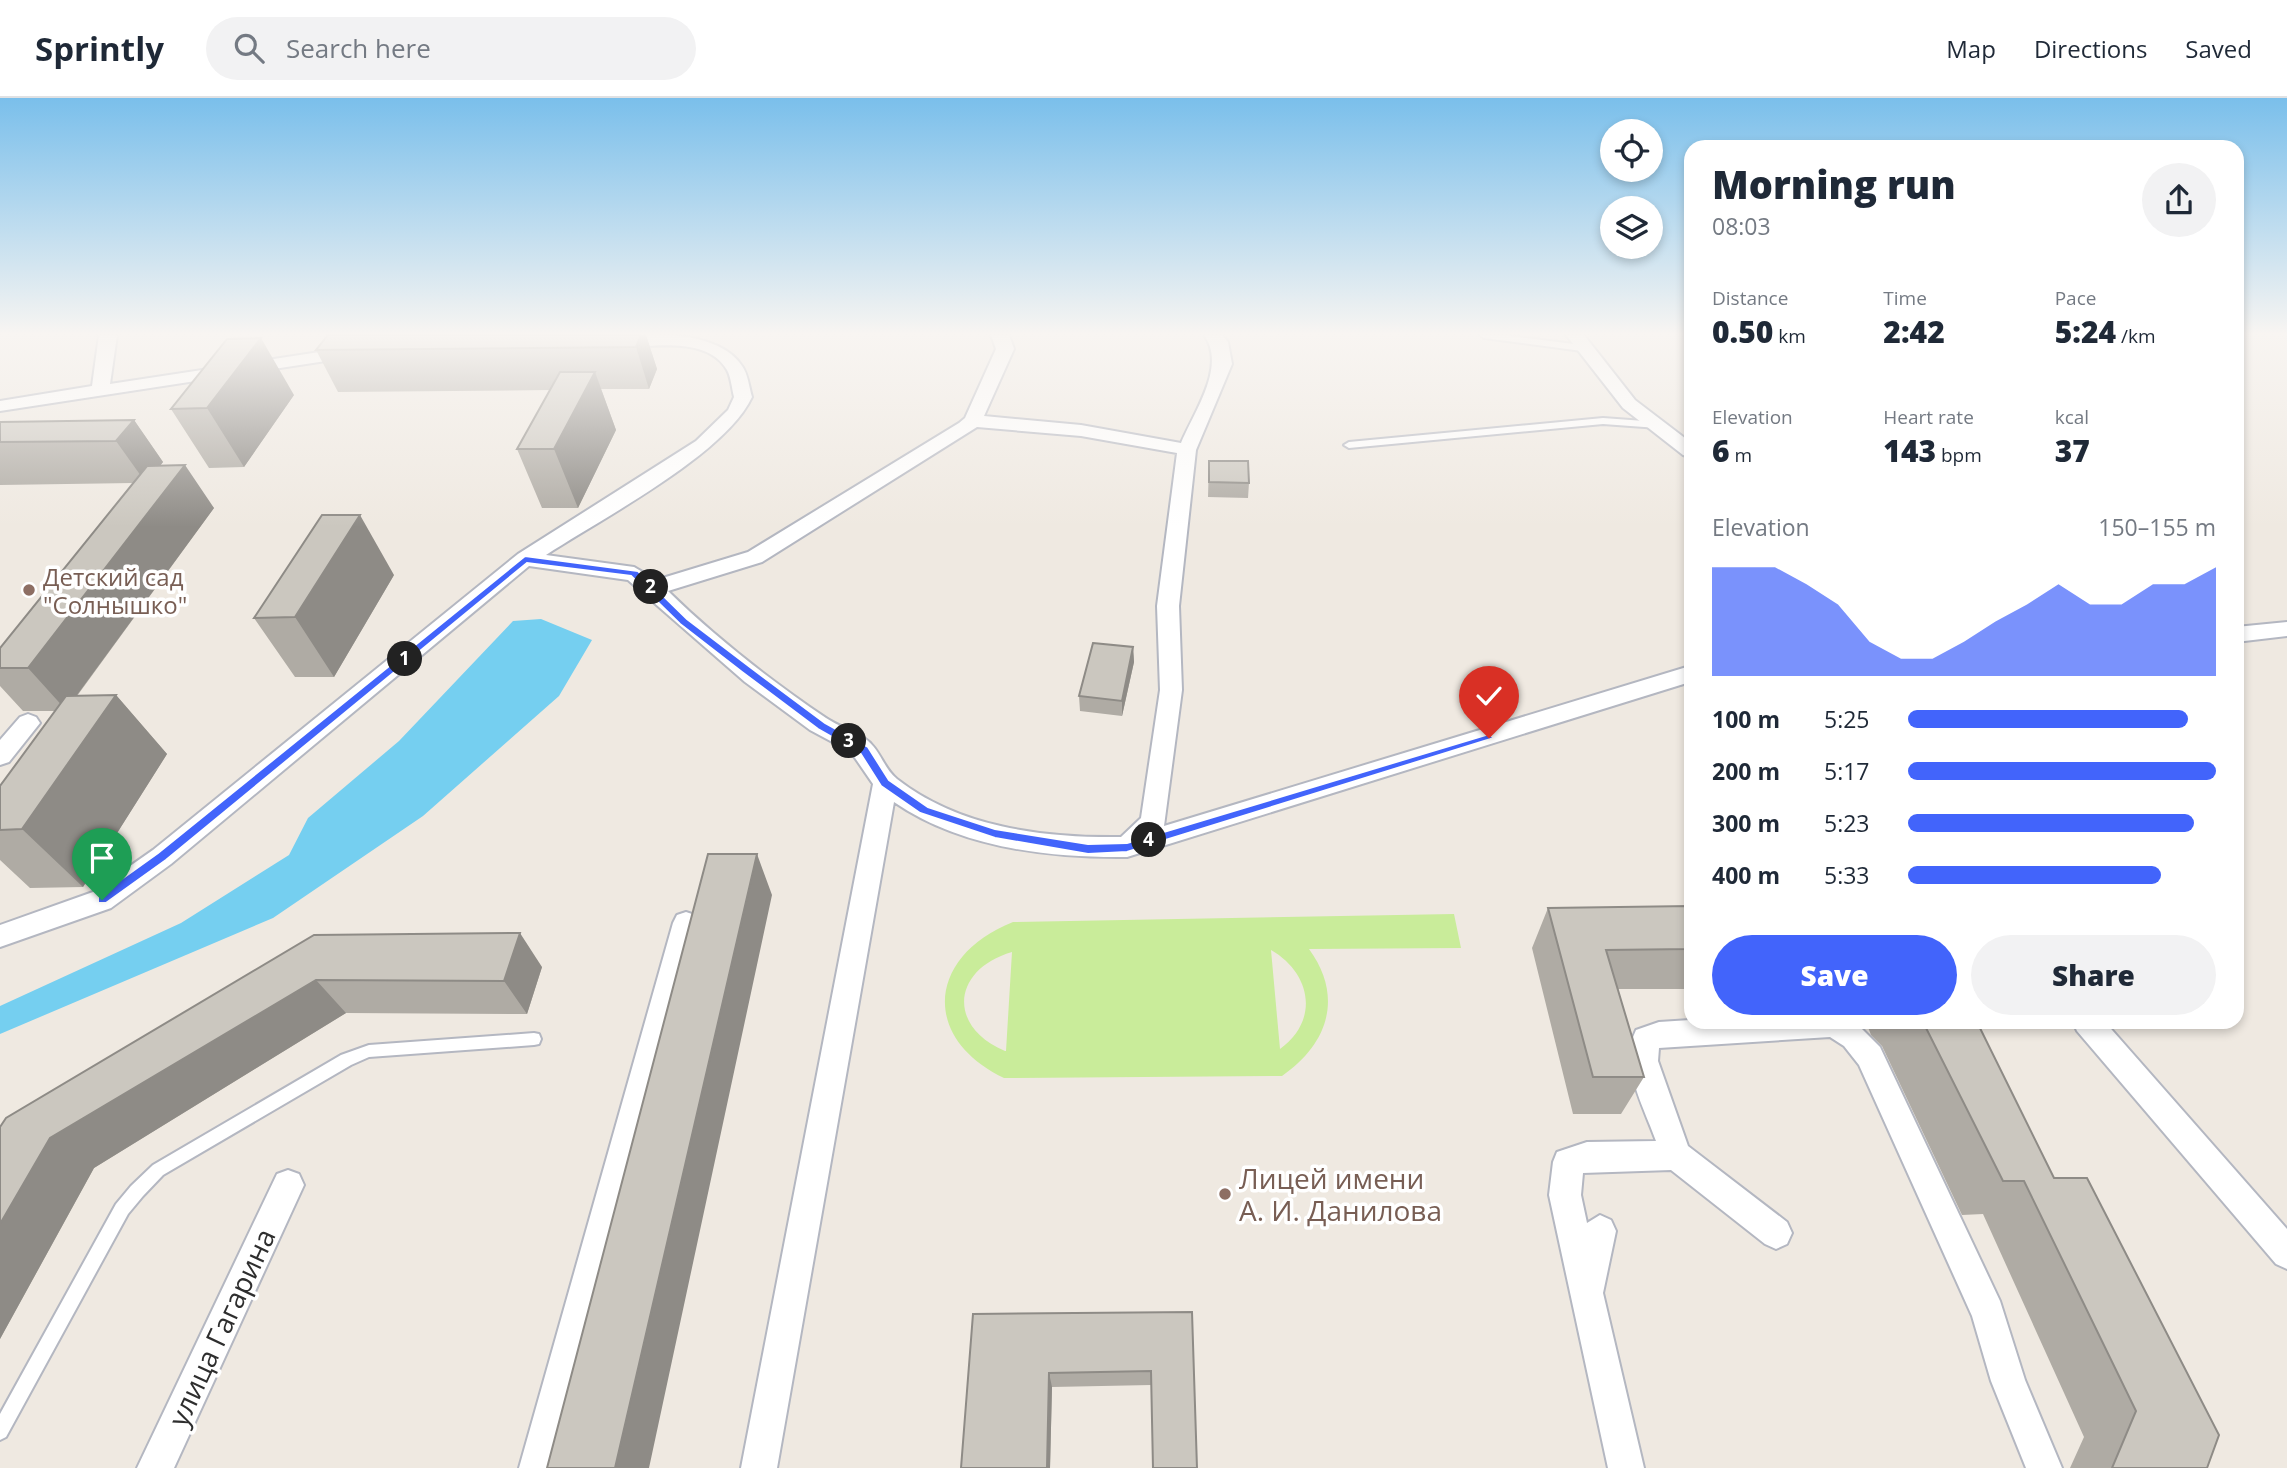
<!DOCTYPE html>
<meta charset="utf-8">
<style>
body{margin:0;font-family:"Open Sans",sans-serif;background:#f2f2f3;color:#1f2937;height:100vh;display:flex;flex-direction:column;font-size:26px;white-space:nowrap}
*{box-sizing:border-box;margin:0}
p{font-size:23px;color:#747a83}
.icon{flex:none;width:38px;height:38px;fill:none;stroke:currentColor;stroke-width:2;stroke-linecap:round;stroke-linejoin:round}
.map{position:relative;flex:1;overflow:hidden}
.sheet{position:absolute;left:1684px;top:42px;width:560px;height:889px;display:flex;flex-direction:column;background:#fff;border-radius:21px;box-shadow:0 4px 10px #0003}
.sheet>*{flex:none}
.fabs{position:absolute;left:1600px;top:21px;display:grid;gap:14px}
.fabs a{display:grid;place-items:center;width:63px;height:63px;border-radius:50%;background:#fff;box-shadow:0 4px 10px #0003;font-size:35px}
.pin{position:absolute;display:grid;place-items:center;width:60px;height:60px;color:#fff;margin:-72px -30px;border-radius:50% 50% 50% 0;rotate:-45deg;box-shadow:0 0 7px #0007}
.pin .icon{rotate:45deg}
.km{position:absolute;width:35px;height:35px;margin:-18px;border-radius:50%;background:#222;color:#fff;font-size:19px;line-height:35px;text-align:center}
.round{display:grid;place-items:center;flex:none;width:74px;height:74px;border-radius:37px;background:#f2f2f3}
.head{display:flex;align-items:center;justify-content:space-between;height:119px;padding:0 28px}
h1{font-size:38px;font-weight:800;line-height:52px}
.metrics{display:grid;grid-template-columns:repeat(3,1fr);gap:10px;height:119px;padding:7px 28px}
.metrics div{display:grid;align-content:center}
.metrics b{font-size:30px;font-weight:800}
.metrics small{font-size:19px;font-weight:400}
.metrics p{font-size:19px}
.chart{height:196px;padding:14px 28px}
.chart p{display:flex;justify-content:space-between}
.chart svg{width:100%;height:126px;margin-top:7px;fill:#4264fb;opacity:.7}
.button{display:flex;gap:14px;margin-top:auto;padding:14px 28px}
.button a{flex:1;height:80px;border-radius:42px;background:#4264fb;color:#fff;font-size:28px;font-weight:800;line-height:80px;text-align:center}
.button a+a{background:#f2f2f3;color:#1f2937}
ul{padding:0 28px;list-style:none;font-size:23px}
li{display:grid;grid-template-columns:112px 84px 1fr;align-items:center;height:52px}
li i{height:18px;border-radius:9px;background:#4264fb}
header{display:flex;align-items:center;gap:42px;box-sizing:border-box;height:98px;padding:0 35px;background:#fff;border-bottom:2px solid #e0e1e3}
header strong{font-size:33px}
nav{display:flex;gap:38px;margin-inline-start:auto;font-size:24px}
.search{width:490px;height:63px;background:#f2f2f3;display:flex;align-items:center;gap:18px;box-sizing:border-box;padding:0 24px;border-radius:38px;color:#747a83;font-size:26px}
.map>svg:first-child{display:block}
.pitch{fill:#c9ec9a;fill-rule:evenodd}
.water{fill:#75cff0}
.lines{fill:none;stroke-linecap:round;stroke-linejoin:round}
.service-casing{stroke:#b4b7c1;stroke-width:4}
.minor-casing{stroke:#b4b7c1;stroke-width:4}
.service{fill:#fff;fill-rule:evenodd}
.minor{fill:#fff;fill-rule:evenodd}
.wall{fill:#afaba4}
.shaded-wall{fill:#8e8b86}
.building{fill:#cbc7bf;stroke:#8e8b86;stroke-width:2}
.route{fill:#4264fb;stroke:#fff;stroke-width:2}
.education-dot{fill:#8d6e63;stroke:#fff;stroke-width:2.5}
.labels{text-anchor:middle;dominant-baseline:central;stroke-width:7;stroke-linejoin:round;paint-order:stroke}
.education-label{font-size:24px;fill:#785e54;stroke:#fff;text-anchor:start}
.near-education-label{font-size:28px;fill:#785e54;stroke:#fff;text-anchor:start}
.near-street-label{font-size:28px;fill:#2e2e2e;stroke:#fff}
</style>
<header>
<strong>Sprintly</strong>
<div class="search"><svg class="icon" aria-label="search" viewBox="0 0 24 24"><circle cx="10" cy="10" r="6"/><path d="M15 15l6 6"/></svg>Search here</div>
<nav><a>Map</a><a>Directions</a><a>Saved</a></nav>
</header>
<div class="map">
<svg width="2287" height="1370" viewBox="0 0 2287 1370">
<rect width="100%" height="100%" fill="#efe9e1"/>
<!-- pitch -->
<path class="pitch" d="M1454,816L1461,850L1309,851C1344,899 1328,946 1282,978L1004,980C919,939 929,857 1013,824ZM1271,852C1311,875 1320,922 1280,951ZM1012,854L1006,953H1005C946,928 953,871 1012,854Z"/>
<!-- water -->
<path class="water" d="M541,521L592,542L559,598L423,718L273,820L0,936V908L181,825L289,757L308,720L399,643L513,523Z"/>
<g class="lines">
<defs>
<path id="service" d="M1480,237H1503L1582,247L1586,250L1582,253L1484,240Z
M1603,320L1658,324L1663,327L1658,330L1603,326L1349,350L1344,347L1349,344Z
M534,935L539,936L541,941L539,946L534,947L369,959L351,967L163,1077L143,1098L128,1116L6,1339L0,1342V1316L116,1106L131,1088L153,1067L341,957L369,947Z"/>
<path id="minor" d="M99,237H117L110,286L352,249L361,254L352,259L0,313V303L92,288Z
M991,237H1009L1014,251L984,318L1081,327L1181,345C1194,314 1227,268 1204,237H1222L1228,244L1232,266L1196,352L1179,508L1182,592L1164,728L1690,568V584L1127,759C1048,760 961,750 894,704L777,1370H741L873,686L851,654L810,632L745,584L628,482L529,468L171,766L111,810L0,849V827L93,794L153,752L518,456L696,343L728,312L734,299C732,291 731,279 727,272C707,237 648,249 616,250L607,245L610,241C646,232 720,233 742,268C748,276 749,289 752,299C726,356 601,421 546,457L634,469L656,482L748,454L959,325L965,320L996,251ZM977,329L1081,338L1177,355L1157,508L1160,592L1141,720L1121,739C1044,740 960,730 897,681C883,670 880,650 864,640C852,632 838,628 826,620C770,582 716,540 668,493L762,464Z
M1566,237H1584L1635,302L1690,344V359L1683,357L1623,310Z
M2287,524V538L2236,544V529Z
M28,616L36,619L40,625L9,664L0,667V642L20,619Z
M686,814L695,817L699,825L555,1370H519L673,825L677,817Z
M1690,922L1855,924L1880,949L2000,1203L2025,1282L2062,1370H2026L1991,1283L1972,1218L1859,967L1844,948L1830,939L1659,950L1658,963L1688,1048L1787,1124L1792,1135L1787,1146L1776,1151L1765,1146L1671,1072L1583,1075L1581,1097L1587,1125L1600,1117L1611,1122L1616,1133L1603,1195L1644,1370H1608L1549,1097L1553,1064L1557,1054L1587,1044L1656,1043C1644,1009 1619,967 1636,932L1659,924Z
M2073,924H2105L2287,1131V1171L2276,1166L2077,933Z
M288,1072L299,1076L304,1087L174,1370H137L277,1076Z"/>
</defs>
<!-- service casing -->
<use href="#service" class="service-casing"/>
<!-- minor casing -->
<use href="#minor" class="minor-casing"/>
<!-- service -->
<use href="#service" class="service"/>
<!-- minor -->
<use href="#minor" class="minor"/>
</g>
<!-- wall -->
<path class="wall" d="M328,237H646L657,271L649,291H601L616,332L578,410H542L517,351L550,292L338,294L316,252Z
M294,297L244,369L209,370L171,311Z
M134,322L163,364L160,368L214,410L77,598L116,597L167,656L83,789L30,790L0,762V688L56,613H23L0,588V550L133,385L0,387V324Z
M1209,363L1249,385L1248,400L1208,399Z
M394,477L334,579H295L254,520Z
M1133,549L1134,564L1122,618L1080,613L1079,598Z
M1690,808V891H1618L1644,979L1621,1016H1573L1532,850L1548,810Z
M314,837L542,869L527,916L346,915L94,1070L0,1241V1029Z
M1866,924H1977L2054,1080L2207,1370H2070L2084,1339L1983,1116L1962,1117L1882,948L1871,937Z
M1192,1214L1197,1370H1153L1151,1287L1052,1289L1050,1370H961L973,1216Z"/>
<!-- shaded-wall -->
<path class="shaded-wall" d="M641,237H646L657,271L649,291L636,249Z
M261,240L294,297L244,369L207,310Z
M595,274L616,332L578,410L554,351Z
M134,322L163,364L146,385L116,343Z
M185,367L214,410L66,612L28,570Z
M360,417L394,477L334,579L295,519Z
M1133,549L1134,564L1122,618V603Z
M116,597L167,656L83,789L22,731Z
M757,756L772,797L649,1370H615Z
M520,835L542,869L527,916L504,883Z
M316,882L346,915L94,1070L0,1241V1126L50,1040Z
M1049,1275L1052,1289L1050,1370H1047Z"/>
<!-- building -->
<path class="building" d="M328,237H641L636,249L316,252Z
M261,240L207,310L171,311L227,241Z
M560,274H595L554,351H517Z
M134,322L116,343L0,344V324Z
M1209,363H1248L1249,385L1209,384Z
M185,367L28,570H0V550L147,368Z
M322,417H360L295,519L254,520Z
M1093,545L1133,549L1122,603L1079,598Z
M116,597L22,731L0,732V688L66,598Z
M708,756H757L615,1370H547Z
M1690,808V851L1606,852L1644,979H1593L1548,810Z
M520,835L504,883L316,882L50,1040L0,1126V1029L6,1020L314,837Z
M1923,924H1977L2054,1080H2087L2219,1337L2207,1370H2112L2136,1313L2024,1083H2003Z
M1192,1214L1197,1370H1153L1151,1273L1049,1275L1047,1370H961L973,1216Z"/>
<!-- sky -->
<linearGradient id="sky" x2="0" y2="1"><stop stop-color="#7abfeb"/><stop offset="0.55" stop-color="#f8f5f2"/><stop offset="1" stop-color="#f8f5f2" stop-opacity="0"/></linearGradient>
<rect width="2287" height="429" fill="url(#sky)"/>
<!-- route -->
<path class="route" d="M525,458L638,473L687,521L750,569L825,625L868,649L889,682L928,709L995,731L1088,746L1127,745L1489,636L1494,640L1127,754L1088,756L995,740L920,715L881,688L860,655L818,631L742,574L680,526L631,478L527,465L166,762L106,805H98V798L158,755Z"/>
<!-- markers -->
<g class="education-dot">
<circle cx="29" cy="492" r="7"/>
<circle cx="1225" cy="1096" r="7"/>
</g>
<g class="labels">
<!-- education labels -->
<g class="education-label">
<text x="43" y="478">Детский сад<tspan x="43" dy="28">"Солнышко"</tspan></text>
</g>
<!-- near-education labels -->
<g class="near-education-label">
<text x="1239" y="1080">Лицей имени<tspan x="1239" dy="32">А. И. Данилова</tspan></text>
</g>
<!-- near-street labels -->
<g class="near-street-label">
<text transform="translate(221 1229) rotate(-65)">улица Гагарина</text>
</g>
</g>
</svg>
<div class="fabs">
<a><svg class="icon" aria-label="locate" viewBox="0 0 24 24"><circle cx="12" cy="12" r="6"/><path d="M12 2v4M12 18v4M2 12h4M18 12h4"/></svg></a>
<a><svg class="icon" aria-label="layers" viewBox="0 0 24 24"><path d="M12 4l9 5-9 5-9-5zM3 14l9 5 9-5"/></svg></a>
</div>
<div class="pin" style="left:102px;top:802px;background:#1e9e55"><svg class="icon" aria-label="arrive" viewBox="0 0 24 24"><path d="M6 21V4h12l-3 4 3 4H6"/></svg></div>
<div class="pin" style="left:1489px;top:640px;background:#d93025"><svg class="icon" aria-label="check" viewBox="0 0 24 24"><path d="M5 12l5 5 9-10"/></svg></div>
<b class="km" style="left:405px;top:561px">1</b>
<b class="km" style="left:651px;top:489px">2</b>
<b class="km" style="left:849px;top:643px">3</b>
<b class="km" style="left:1149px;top:742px">4</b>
<section class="sheet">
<div class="head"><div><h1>Morning run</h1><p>08:03</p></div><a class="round"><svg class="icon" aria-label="share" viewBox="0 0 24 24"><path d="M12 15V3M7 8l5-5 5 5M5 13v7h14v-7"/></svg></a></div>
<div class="metrics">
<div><p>Distance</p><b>0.50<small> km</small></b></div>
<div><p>Time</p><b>2:42</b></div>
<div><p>Pace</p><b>5:24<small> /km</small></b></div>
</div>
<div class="metrics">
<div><p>Elevation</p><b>6<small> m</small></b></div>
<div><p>Heart rate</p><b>143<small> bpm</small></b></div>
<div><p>kcal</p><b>37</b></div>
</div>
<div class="chart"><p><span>Elevation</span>150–155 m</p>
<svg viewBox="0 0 160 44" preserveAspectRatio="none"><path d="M0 44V6L10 6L20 6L30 12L40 19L50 32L60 38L70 38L80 32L90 25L100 19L110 12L120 19L130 19L140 12L150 12L160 6V44z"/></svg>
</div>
<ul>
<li><b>100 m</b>5:25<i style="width:91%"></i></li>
<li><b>200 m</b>5:17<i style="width:100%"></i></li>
<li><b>300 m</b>5:23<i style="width:93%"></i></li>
<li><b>400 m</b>5:33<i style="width:82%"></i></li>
</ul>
<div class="button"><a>Save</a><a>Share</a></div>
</section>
</div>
